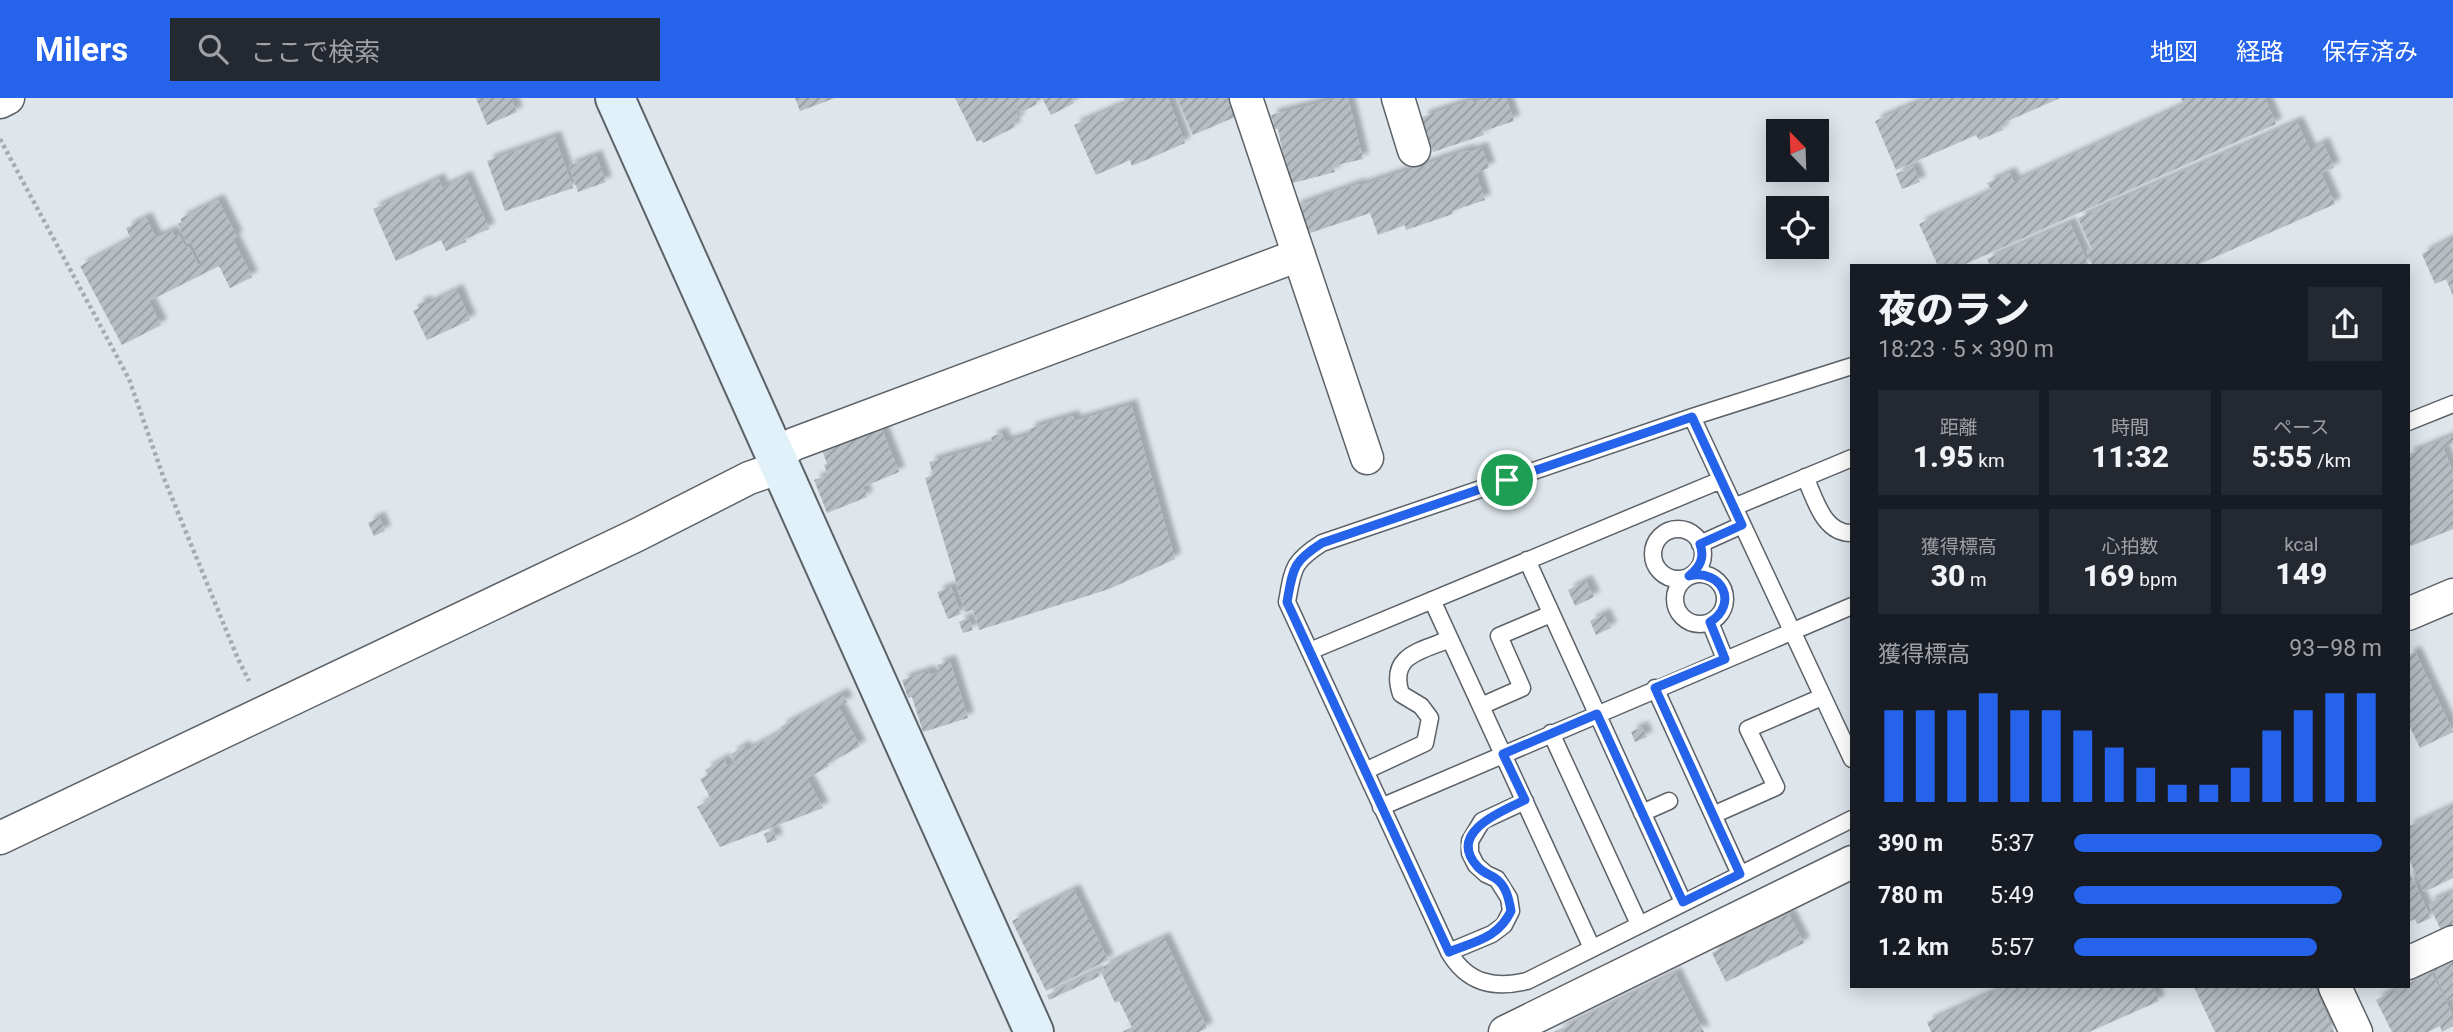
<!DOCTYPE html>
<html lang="ja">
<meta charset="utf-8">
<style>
body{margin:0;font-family:Roboto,"Noto Sans JP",sans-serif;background:#242831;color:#f1f3f6;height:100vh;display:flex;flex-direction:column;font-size:26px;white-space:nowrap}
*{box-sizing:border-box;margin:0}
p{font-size:23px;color:#9ea1a6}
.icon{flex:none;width:38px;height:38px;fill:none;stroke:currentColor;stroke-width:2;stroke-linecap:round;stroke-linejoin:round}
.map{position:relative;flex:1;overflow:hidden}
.panel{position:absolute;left:1850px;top:166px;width:560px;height:724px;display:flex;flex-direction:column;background:#171b24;border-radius:0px;box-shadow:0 4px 18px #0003}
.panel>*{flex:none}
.needle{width:46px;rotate:337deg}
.buttons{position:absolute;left:1766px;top:21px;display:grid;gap:14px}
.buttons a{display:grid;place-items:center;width:63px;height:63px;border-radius:0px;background:#171b24;box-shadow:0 4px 18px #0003;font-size:35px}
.pin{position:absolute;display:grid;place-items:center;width:60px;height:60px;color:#fff;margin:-30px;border:4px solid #fff;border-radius:50%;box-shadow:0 2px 7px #0007}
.round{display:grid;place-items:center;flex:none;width:74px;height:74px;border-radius:0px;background:#242831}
.headline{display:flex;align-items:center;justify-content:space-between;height:119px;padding:0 28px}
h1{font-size:38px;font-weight:800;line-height:52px}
.metrics{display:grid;grid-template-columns:repeat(3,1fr);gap:10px;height:119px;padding:7px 28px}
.metrics div{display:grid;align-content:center;border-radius:0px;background:#242831;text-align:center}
.metrics b{font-size:30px;font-weight:800}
.metrics small{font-size:19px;font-weight:400}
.metrics p{font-size:19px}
.chart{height:196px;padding:14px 28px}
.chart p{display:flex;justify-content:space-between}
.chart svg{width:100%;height:126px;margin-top:7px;stroke:#2563eb;stroke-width:6}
ul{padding:0 28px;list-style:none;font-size:23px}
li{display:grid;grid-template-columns:112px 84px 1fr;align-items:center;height:52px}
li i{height:18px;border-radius:9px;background:#2563eb}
header{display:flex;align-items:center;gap:42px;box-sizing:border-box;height:98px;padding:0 35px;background:#2563eb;color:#fff}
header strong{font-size:33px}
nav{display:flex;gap:38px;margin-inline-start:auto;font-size:24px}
.search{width:490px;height:63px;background:#242831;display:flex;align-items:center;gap:18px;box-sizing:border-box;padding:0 24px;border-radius:0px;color:#9ea1a6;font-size:26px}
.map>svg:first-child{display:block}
.building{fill:url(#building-hatch);filter:url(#shadow)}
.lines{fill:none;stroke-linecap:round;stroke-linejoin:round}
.lane-casing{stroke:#5c6267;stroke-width:19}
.street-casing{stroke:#5c6267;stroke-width:35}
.secondary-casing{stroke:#5c6267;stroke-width:42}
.path{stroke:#a5abb0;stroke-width:4.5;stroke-dasharray:3.5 3.5;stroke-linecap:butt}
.lane{stroke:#fff;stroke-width:16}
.street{stroke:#fff;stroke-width:32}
.secondary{stroke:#e1f1fa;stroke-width:38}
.route-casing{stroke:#fff;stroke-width:14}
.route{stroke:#2563eb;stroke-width:9}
</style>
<header>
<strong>Milers</strong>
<div class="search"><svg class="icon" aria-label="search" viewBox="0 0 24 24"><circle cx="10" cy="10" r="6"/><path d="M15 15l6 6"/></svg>ここで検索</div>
<nav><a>地図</a><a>経路</a><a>保存済み</a></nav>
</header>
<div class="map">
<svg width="2453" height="934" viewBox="0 0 2453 934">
<defs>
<pattern id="building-hatch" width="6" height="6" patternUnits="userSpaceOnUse" patternTransform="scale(1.75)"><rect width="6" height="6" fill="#b7bec3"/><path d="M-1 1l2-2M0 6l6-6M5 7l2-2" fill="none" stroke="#959b9f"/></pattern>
<filter id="shadow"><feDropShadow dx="6" dy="-6" stdDeviation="2" flood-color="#0004"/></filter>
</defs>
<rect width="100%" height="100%" fill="#dee5eb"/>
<!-- building -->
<path class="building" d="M476,0H511L517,14L487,27Z
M795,0H835L800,13Z
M955,0H1042L1036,3L1037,6L1020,15L1018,11L1015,12L1019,21L1013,24L1015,29L983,45L981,42L977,44Z
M1042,0H1072L1074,5L1051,17Z
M1124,0H1168L1185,45L1132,68L1130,62L1096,77L1074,27L1126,5Z
M1177,0H1227L1235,19L1193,37Z
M1339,0H1348L1363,61L1333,68L1335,74L1289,86L1278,31H1275L1271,17Z
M1489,0H1506L1514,23L1484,33L1476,15L1484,37L1433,54L1422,19L1472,2L1473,5Z
M1928,0H2060L2001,26L2003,32L1979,42L1976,37L1896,72L1875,23Z
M2181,0H2265L2276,26L1961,168H1938L1919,126L1992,93L1987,85L2010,75L2014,84L2184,7Z
M2297,24L2310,52L2323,45L2334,70L2321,75L2335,106L2195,168H2093L2086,153L2092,151L2078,120Z
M555,39L573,90L505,113L487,63Z
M1482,50L1489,70L1476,75L1485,102L1452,113L1453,116L1406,132L1405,127L1378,137L1370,115L1304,137L1294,109L1359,86L1360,88L1468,52L1469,54Z
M596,58L606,84L578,94L569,68Z
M1913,68L1920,84L1902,91L1896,76Z
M466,79L489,131L465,141L466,144L446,153L441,142L396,163L373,111L439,81L442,90Z
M218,102L237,139L233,141L252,179L230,190L219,168L149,203L161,227L122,247L80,168L131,141L126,130L146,120L156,140L172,133L175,139L179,137L186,150L189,149L198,167L202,166L191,144L187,146L178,126L182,124L180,121Z
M2070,125L2089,168H1990L1987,161Z
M2453,140V198L2446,181L2435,186L2422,156Z
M457,192L470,222L427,242L413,213L419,210L417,207L425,203L426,207Z
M1131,307L1175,461L1109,491L979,532L973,512L965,514L925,380L933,377L929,364L993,346L991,339L1002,335L1005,344L1030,337L1029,331L1073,318L1075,323Z
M881,329L899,374L863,389L867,399L827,415L814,382L828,377L824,367L827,366L822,352Z
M2453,338V346L2443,350L2453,374V431L2408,449V356Z
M379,419L385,433L374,438L368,425Z
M1586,483L1594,499L1575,508L1568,492Z
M951,489L961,516L948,521L937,494Z
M1604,516L1611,530L1596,537L1590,523Z
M968,520L973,532L963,535L959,524Z
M2415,554L2453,634L2420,650L2408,625V557Z
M950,563L968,620L923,634L912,599L908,600L902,582L929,573L930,577L940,574L937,567Z
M842,596L847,604L838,608L860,648L828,666L829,668L807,680L823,710L720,749L697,709L711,701L700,681L708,677L705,672L724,661L727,668L735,663L731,656L744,648L746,653L783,633L780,629Z
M1642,629L1647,639L1635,644L1631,634Z
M2453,708V780L2424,794L2408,759V729Z
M773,732L777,742L767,745L764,736Z
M2408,771L2431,820L2417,826L2415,821L2408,824Z
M1074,792L1108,862L1046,893L1012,823Z
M2453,794V826L2441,832L2428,805Z
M1789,816L1804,845L1726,884L1712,855Z
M1164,840L1207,930L1199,934H1122L1132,929L1119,903L1115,905L1101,874L1104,872L1103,869Z
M2453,861V900L2447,903L2432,868Z
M1097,873L1100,878L1049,902L1047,897Z
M2431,874L2453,918V928L2442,934L2440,928L2428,934H2392L2376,902L2401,889H2408V886Z
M1675,875L1704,934H1554Z
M2006,889H2153L2159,903L2089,934H1931L1927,924Z
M2194,889H2314L2334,934H2215Z"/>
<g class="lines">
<defs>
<path id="lane" d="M1852,268L1692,319L1322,445C1292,464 1293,471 1287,504L1449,854C1467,885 1493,891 1527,883L1852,721
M1692,319L1852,661
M2408,324L2453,306
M1805,379C1815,400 1823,436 1852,435
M1734,409L1852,360
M1653 456a25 25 0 1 1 50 0a25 25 0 1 1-50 0Z
M1700,446L1742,427
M1527,462L1683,804
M1675 501a25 25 0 1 1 50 0a25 25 0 1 1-50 0Z
M1432,502L1592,850
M1710,524L1725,561
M1310,553L1721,382
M1655,590L1740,776
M1481,608L1522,590L1499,538L1551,516
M1551,635L1639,826
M1365,673L1425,645L1430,620L1421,608L1401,596C1388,557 1421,553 1450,541
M1381,709L1852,508
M1642,715L1669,703
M1713,717L1776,689L1748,631L1822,599
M1449,854L1492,836L1504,827L1511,813L1509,800L1497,781L1486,776L1476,767L1470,755V743L1482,723L1525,703"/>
<path id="street" d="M1246,0L1367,360
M1398,0L1414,52
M0,4L8,0
M775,358L794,346L1299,157
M2408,516L2453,497
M0,740L637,437L749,380L781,369
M2408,865L2453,844
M2335,889L2356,934
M1505,934L1852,764"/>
<path id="secondary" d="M615,0L1034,934"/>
</defs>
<!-- lane casing -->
<use href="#lane" class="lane-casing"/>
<!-- street casing -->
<use href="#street" class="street-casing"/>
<!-- secondary casing -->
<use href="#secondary" class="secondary-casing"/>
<!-- path -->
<path class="path" d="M0,41L129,281L163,378L238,561L249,583"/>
<!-- lane -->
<use href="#lane" class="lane"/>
<!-- street -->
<use href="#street" class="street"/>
<!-- secondary -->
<use href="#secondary" class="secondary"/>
</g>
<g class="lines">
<defs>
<path id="route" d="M1692,319L1742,427L1700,446C1705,460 1700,469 1689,478C1722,470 1739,506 1710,524L1725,561L1655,590L1740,776L1683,804L1597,616L1503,656L1525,702C1502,713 1447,734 1477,768C1482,774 1488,776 1495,780C1506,787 1509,801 1511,813C1498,840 1476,843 1449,854L1287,504C1293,471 1292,464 1322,445Z"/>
</defs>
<!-- route casing -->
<use href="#route" class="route-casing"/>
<!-- route -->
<use href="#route" class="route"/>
</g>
</svg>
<div class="buttons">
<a><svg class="needle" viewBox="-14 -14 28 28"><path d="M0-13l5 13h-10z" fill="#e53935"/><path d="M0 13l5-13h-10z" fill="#9ea1a6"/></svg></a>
<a><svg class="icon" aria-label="locate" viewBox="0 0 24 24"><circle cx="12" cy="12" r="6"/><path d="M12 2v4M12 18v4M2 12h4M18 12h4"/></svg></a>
</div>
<div class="pin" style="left:1507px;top:382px;background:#1e9e55"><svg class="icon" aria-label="arrive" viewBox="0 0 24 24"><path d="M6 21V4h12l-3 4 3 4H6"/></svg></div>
<section class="panel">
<div class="headline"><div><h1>夜のラン</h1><p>18:23 · 5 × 390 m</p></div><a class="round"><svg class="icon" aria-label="share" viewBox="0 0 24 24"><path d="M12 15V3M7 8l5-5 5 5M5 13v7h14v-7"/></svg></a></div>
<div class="metrics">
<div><p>距離</p><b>1.95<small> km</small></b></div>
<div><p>時間</p><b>11:32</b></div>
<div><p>ペース</p><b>5:55<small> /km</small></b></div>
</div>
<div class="metrics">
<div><p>獲得標高</p><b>30<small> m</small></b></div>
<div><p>心拍数</p><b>169<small> bpm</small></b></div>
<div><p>kcal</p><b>149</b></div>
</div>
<div class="chart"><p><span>獲得標高</span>93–98 m</p>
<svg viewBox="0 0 160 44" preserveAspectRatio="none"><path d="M5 44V12M15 44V12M25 44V12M35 44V6M45 44V12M55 44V12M65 44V19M75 44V25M85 44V32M95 44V38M105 44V38M115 44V32M125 44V19M135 44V12M145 44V6M155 44V6"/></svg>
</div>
<ul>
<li><b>390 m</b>5:37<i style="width:100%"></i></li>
<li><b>780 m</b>5:49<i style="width:87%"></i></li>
<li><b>1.2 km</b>5:57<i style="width:79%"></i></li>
</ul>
</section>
</div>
